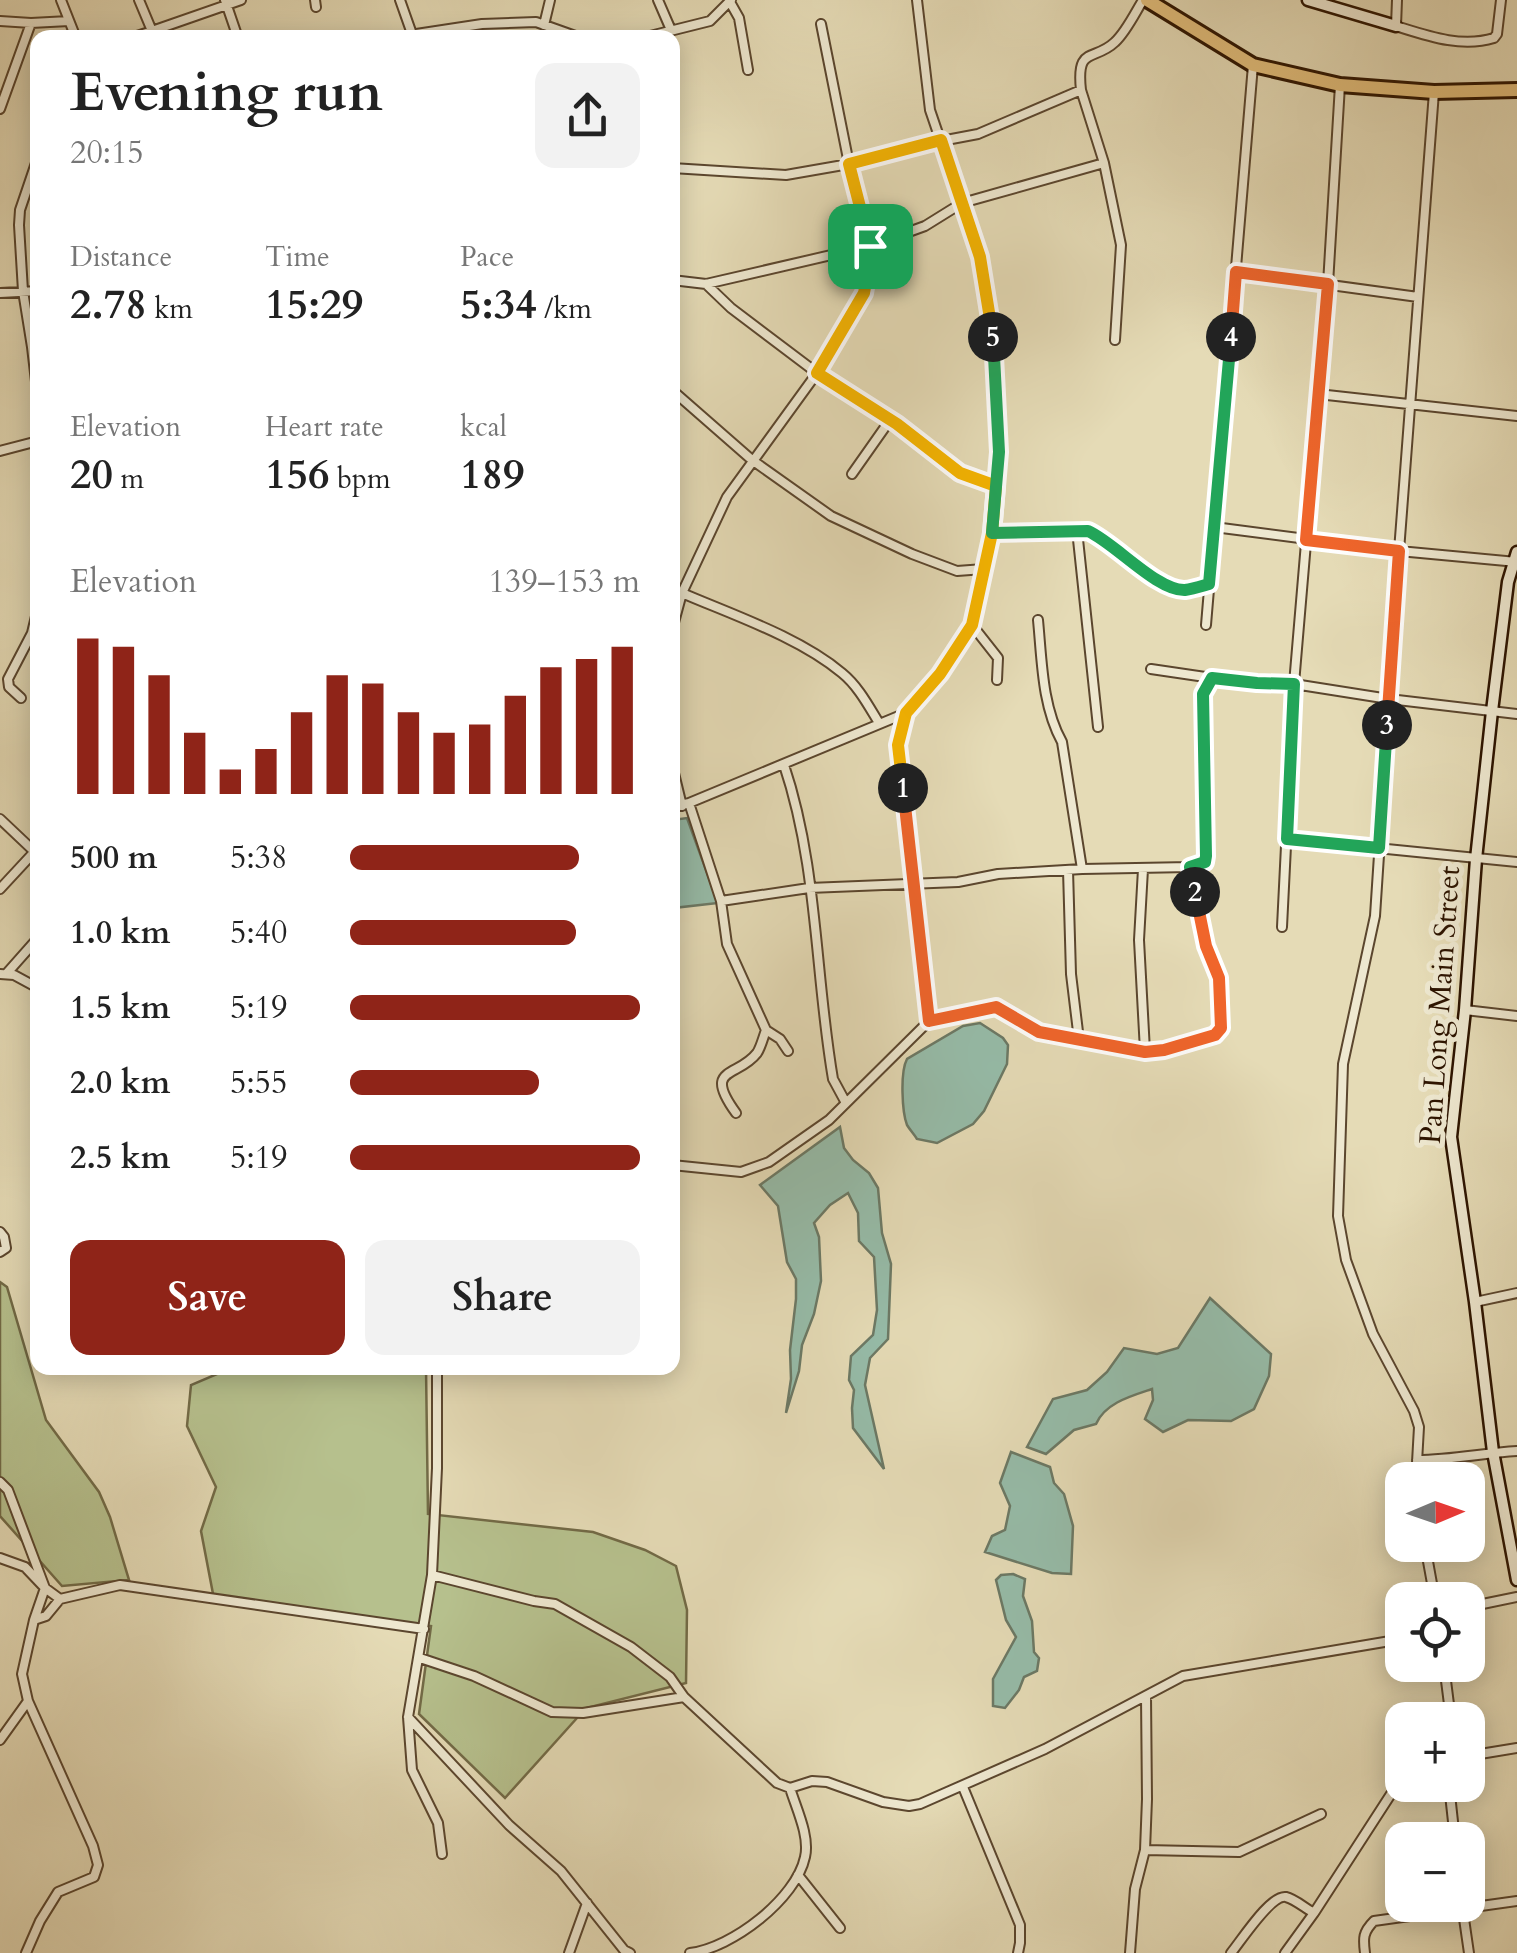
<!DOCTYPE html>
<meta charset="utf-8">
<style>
body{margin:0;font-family:Cardo,serif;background:#f2f2f2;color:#222;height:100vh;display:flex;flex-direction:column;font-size:38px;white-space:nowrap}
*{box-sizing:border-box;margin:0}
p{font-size:32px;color:#767676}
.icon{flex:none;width:55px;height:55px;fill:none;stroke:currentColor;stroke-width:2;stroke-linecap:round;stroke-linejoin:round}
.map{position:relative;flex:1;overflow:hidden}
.side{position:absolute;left:30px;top:30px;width:650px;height:1345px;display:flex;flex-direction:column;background:#fff;border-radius:20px;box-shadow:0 5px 25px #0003}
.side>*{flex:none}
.needle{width:65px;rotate:88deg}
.controls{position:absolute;left:1385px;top:1462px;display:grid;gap:20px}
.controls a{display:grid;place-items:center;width:100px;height:100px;border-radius:20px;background:#fff;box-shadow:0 5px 25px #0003;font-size:50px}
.pin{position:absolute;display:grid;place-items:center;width:85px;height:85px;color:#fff;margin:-42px;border-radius:20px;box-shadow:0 5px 15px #0006}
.km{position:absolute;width:50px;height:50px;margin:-25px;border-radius:50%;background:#222;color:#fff;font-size:28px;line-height:50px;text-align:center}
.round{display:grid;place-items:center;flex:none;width:105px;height:105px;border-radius:20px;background:#f2f2f2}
.headline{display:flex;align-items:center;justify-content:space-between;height:170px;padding:0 40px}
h1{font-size:55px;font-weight:800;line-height:75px}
.stats{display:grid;grid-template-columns:repeat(3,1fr);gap:15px;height:170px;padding:10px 40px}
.stats div{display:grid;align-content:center}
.stats b{font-size:42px;font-weight:800}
.stats small{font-size:28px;font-weight:400}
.stats p{font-size:28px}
.chart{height:280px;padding:20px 40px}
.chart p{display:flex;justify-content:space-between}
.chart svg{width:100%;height:180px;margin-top:10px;stroke:#8f2418;stroke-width:6}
.primary-button{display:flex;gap:20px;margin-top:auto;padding:20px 40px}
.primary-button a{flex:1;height:115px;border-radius:20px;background:#8f2418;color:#fff;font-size:40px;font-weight:800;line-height:115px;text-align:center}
.primary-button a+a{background:#f2f2f2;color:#222}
ul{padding:0 40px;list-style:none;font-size:32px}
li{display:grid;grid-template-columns:160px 120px 1fr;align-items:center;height:75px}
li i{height:25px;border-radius:12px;background:#8f2418}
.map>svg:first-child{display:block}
.green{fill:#b6c08d;stroke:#726a46;stroke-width:2.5}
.water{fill:#96bca9;stroke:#6c7965;stroke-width:2.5}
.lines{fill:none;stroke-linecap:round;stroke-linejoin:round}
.street-casing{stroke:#5b462e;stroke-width:12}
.secondary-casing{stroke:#2d1400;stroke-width:15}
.highway-casing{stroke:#2d1400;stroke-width:18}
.street{stroke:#eee8d0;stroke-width:8}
.secondary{stroke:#eee8d0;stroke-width:10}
.highway{stroke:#e2be7b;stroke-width:12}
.split-1-casing{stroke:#fff;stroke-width:20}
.split-2-casing{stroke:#fff;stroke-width:20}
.split-3-casing{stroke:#fff;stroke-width:20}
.split-4-casing{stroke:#fff;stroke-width:20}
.split-5-casing{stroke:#fff;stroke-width:20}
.split-6-casing{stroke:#fff;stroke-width:20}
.split-1{stroke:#f5b400;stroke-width:12}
.split-2{stroke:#f0652b;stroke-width:12}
.split-3{stroke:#22a559;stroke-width:12}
.split-4{stroke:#f0652b;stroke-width:12}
.split-5{stroke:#22a559;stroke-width:12}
.split-6{stroke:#f5b400;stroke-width:12}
.labels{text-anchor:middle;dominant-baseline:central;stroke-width:10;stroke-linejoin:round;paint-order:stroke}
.street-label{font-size:30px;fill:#2d1400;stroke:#eee8d0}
</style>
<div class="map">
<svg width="1517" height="1953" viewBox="0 0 1517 1953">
<rect width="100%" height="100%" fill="#e5dbb6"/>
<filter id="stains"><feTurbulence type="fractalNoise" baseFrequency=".002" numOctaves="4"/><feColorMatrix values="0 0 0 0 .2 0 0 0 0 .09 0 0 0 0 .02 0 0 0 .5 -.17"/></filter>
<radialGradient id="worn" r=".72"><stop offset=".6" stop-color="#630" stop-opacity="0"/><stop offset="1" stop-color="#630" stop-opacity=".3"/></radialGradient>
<!-- green -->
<path class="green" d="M0,1282L7,1287L46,1420L99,1492L110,1517L129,1580L62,1586L0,1516Z
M231,1368H426L428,1514L593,1532L645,1550L676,1566L687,1610L686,1683L586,1708L505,1798L419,1714L431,1626L214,1599L201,1531L216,1487L187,1426L191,1385Z"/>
<!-- water -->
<path class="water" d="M687,818L718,903L673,908L672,820Z
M980,1023L1003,1038L1008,1045L1007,1064L984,1111L973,1124L937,1143L917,1139C914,1134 910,1130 907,1125C902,1112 900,1072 907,1059L963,1026Z
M840,1127L844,1148L853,1160L869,1173L878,1188L882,1233L891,1264L888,1339L870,1358L865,1385L884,1469L853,1428L852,1408L854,1390L849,1380L851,1356L873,1335L877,1310L874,1257L859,1241L858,1213L848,1193L830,1205L814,1223L819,1237L821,1281L814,1314L802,1345L799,1371L786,1413L791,1379L790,1350L796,1299V1279L787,1262L778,1206L760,1185Z
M1210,1298L1271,1354L1269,1376L1254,1409L1231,1421L1188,1420L1163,1432L1145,1419L1153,1400L1152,1389C1131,1396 1105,1403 1096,1424L1074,1430L1046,1454L1027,1447L1053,1399L1087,1390L1107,1372L1124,1348L1157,1354L1178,1348Z
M1011,1452L1050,1467L1054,1483L1064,1494L1073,1526L1071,1574L1052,1573L985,1552L992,1536L1005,1530L1010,1506L1000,1483Z
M1013,1574L1025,1579L1023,1596L1032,1621L1034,1652L1039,1658L1037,1671L1024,1677L1019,1690L1005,1708L993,1706V1679L1016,1637L1006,1620L996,1580L1001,1575Z"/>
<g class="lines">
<defs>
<path id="street" d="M61,0L76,38
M139,0L152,31L241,0
M225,0L238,38
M315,0L316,7
M400,0L412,34
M658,0L671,30
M917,0L930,110L980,257L993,338L999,452L992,533L972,625L940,674L906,713L897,745L929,1021
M1397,0L1396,26C1428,36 1461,48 1494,38L1497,34L1501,0
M730,2L739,18L748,70
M0,21L31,23L69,21
M544,25L550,0
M131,38L152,31L155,38
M390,38L482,24L536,22L581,38
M642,38L710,21L731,0
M0,109L31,23
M38,157L20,210L19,225L23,291L32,347L38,399
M672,168L786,175L849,164L941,141L978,134L1081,90
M1236,272L1418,297
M672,280L706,284L870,246L925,226L962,203L1104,163
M706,284L731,308L817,373L897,424L961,473L996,486
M0,293L38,291
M1115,340L1121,245L1104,163L1081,90C1076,45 1094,62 1115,42C1126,32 1135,13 1143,0
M672,390L752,460L831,516L912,554L957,571L984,569
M1318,394L1517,416
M0,451L38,441
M852,474L890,420
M1214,527L1399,551L1517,562
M1077,530L1098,727
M992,533L1088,531C1115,542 1156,591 1185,590C1193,589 1202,586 1209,585
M682,593C733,615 799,637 842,673C858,686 868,705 879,723
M1038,620C1042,661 1042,706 1062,742L1082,869
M972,625L998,658L997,680
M1206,625L1253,65
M672,630L682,593L727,497L817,373L864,293L868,271L870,246L849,164L821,24
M1151,669L1212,678
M21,698L9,687L8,679L32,633L38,608
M672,765L682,806
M784,765C818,866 815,975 833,1079L846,1103
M689,803L721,901L727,944L766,1030C763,1038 761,1047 757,1053C738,1078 702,1066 736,1113
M672,807L689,803L906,713
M0,819L37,854
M1287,839L1517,862
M1143,869L1139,940L1145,1051
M1068,870L1071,974L1079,1040
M0,889L38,848
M721,901L809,888L958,882L998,874L1082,869L1190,867L1205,862L1206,856L1203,694L1212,678L1257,683L1294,684L1389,699L1517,714
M1282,927L1294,684L1328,284L1340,85
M7,973L38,938
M0,974L14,975L38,988
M1465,1010L1517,1016
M766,1030L780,1039L788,1051
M672,1165L741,1172L769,1162L829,1120L929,1021L996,1007L1039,1033L1145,1051L1164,1050L1215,1035L1221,1028L1219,978L1205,946L1190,867
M0,1232L4,1237L6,1248L0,1252
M1475,1302L1517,1293
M437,1368V1468L432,1575L408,1717L412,1770L438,1823L442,1854
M1417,1460C1452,1460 1483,1453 1517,1451
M1416,1480L1419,1427L1414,1411L1373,1334L1346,1260L1338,1216L1343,1064L1375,916L1399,551L1434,92
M0,1482L8,1490L45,1588L34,1620
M1425,1545L1435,1600
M0,1558L25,1567L45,1588L60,1599L120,1585L424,1629
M432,1575L534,1601L555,1604L631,1647L670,1677L684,1697L777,1783L790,1788L812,1781L827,1782L883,1802L909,1806L920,1804L1045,1749L1183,1676L1402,1639
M1468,1607L1517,1597
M420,1658L474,1676L552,1712L583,1713L684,1697
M1444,1665L1451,1720
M408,1717L509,1825L561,1871L624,1950L630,1953
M0,1740L28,1701
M1468,1756L1517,1748
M1449,1785L1455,1840
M963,1787L1020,1925V1943L1018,1953
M1145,1850L1239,1852L1321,1814
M798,1875L840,1928
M1462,1905L1469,1953
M26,1953L40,1921L58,1892L94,1877L98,1865L93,1846L28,1701L22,1674L34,1620L46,1616L60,1599
M569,1953L587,1903
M690,1953C732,1948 796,1899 805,1857C810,1836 796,1808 790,1788
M1130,1953L1135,1889L1145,1850L1147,1799L1146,1696
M1231,1953C1241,1941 1271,1894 1286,1897C1295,1899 1306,1909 1314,1913
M1285,1953L1314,1913L1391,1794L1402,1781
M1365,1953C1363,1938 1363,1932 1374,1921L1517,1901"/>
<path id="secondary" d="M1308,0L1396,26
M1517,552L1508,582L1492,711L1476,859L1465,1010L1451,1137L1475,1302L1493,1452L1517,1580"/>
<path id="highway" d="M1147,0L1253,65L1340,85L1434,92L1517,90"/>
</defs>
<!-- street casing -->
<use href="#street" class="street-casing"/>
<!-- secondary casing -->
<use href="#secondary" class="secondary-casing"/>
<!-- highway casing -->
<use href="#highway" class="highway-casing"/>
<!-- street -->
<use href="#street" class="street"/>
<!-- secondary -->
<use href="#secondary" class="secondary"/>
<!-- highway -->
<use href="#highway" class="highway"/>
</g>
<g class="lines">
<defs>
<path id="split-1" d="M870,246L868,271L864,293L817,373L897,424L960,473L996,486L992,533L972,625L940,674L906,713L898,745L903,788"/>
<path id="split-2" d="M903,788L929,1021L996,1007L1039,1032L1145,1052L1164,1050L1215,1035L1221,1028L1219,978L1206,946L1195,892"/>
<path id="split-3" d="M1195,892L1190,867L1205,862L1206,856L1203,694L1212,678L1257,683L1294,684L1287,839L1379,848L1387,725"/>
<path id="split-4" d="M1231,337L1236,272L1328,284L1306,540L1399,551L1387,725"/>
<path id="split-5" d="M993,337L999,452L992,533L1088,531C1115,543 1157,591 1185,590C1193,589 1202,586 1209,584L1231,337"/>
<path id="split-6" d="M870,246L849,164L941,140L980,257L993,337"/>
</defs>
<!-- split-1 casing -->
<use href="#split-1" class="split-1-casing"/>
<!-- split-2 casing -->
<use href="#split-2" class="split-2-casing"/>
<!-- split-3 casing -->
<use href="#split-3" class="split-3-casing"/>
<!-- split-4 casing -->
<use href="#split-4" class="split-4-casing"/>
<!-- split-5 casing -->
<use href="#split-5" class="split-5-casing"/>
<!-- split-6 casing -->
<use href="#split-6" class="split-6-casing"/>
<!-- split-1 -->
<use href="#split-1" class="split-1"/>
<!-- split-2 -->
<use href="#split-2" class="split-2"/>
<!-- split-3 -->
<use href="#split-3" class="split-3"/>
<!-- split-4 -->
<use href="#split-4" class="split-4"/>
<!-- split-5 -->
<use href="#split-5" class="split-5"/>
<!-- split-6 -->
<use href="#split-6" class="split-6"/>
</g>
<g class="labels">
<!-- street labels -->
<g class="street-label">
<text transform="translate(1440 1005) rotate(-86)">Pan Long Main Street</text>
</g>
</g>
<rect width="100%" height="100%" filter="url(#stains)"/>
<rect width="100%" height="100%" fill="url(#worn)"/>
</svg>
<div class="controls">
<a><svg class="needle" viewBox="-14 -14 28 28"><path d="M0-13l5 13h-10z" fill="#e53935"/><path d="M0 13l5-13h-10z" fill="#767676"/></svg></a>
<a><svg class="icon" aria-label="locate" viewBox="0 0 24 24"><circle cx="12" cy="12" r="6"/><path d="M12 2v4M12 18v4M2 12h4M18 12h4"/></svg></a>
<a>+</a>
<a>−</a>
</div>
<div class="pin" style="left:870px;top:246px;background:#1e9e55"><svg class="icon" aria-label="arrive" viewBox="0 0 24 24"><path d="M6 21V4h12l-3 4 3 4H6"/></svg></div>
<b class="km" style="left:903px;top:788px">1</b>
<b class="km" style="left:1195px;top:892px">2</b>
<b class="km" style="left:1387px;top:725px">3</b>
<b class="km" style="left:1231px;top:337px">4</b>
<b class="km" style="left:993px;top:337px">5</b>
<section class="side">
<div class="headline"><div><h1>Evening run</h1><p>20:15</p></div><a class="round"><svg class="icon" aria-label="share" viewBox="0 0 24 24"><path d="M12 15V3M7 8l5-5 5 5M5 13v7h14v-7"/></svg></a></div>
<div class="stats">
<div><p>Distance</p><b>2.78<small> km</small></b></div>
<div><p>Time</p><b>15:29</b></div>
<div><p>Pace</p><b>5:34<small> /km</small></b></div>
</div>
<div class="stats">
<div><p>Elevation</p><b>20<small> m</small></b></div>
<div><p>Heart rate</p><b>156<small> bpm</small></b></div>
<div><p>kcal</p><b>189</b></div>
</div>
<div class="chart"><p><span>Elevation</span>139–153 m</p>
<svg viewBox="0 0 160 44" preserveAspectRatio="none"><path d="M5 44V6M15 44V8M25 44V15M35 44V29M45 44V38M55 44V33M65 44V24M75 44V15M85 44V17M95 44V24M105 44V29M115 44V27M125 44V20M135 44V13M145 44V11M155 44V8"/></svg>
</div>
<ul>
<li><b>500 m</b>5:38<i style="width:79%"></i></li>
<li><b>1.0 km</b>5:40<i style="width:78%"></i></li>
<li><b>1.5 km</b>5:19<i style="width:100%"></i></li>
<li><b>2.0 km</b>5:55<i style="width:65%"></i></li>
<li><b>2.5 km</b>5:19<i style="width:100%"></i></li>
</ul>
<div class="primary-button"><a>Save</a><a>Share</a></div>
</section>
</div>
